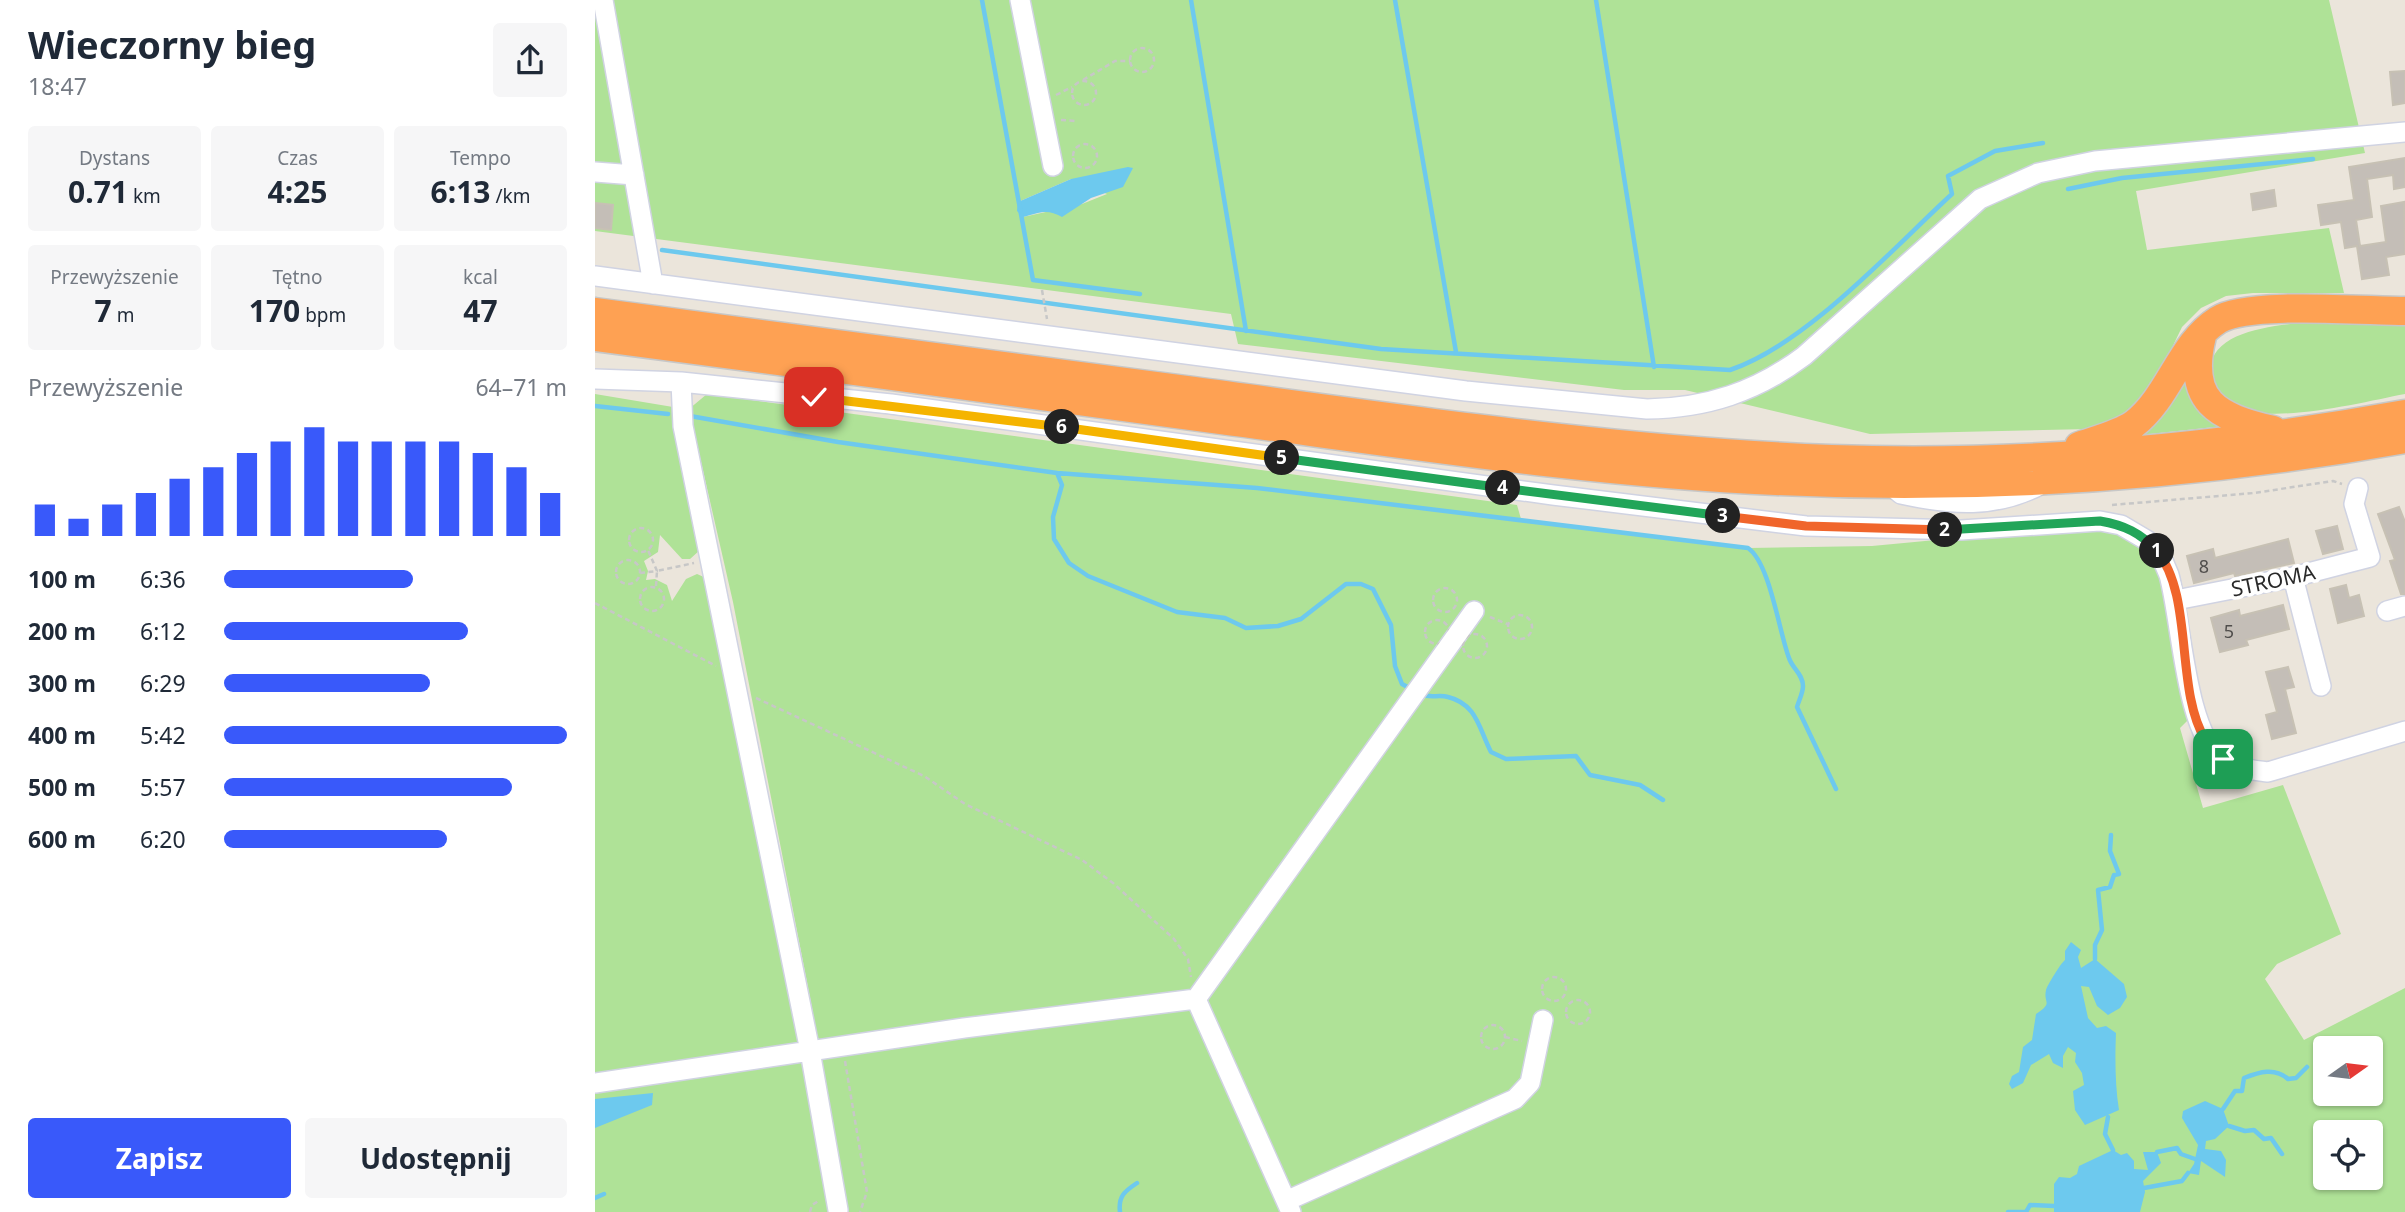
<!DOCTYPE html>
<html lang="pl">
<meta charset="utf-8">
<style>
body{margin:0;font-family:"Noto Sans",sans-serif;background:#f6f6f7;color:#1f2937;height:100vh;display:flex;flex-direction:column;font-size:26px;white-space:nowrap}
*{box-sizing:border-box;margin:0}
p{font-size:23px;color:#747a83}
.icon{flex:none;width:38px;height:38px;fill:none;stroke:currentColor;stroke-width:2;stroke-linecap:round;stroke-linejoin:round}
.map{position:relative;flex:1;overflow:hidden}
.sheet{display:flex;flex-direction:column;background:#fff;width:595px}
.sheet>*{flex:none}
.needle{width:46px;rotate:76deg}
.controls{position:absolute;left:1718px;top:1036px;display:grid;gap:14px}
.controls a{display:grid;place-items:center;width:70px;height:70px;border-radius:7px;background:#fff;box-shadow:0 2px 5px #0004;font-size:35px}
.pin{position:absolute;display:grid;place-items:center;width:60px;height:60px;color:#fff;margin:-30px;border-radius:14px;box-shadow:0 4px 10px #0006}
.km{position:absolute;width:35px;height:35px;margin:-18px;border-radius:50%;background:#222;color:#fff;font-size:19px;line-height:35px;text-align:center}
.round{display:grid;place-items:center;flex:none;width:74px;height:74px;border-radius:7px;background:#f6f6f7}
.overview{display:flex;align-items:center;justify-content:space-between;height:119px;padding:0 28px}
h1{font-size:38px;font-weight:700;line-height:52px}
.figures{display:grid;grid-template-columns:repeat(3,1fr);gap:10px;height:119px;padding:7px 28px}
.figures div{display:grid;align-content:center;border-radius:7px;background:#f6f6f7;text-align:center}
.figures b{font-size:30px;font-weight:700}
.figures small{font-size:19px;font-weight:400}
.figures p{font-size:19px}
.chart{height:196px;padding:14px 28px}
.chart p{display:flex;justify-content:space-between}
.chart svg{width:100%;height:126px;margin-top:7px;stroke:#3959fa;stroke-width:6}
.primary-button{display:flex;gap:14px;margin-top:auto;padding:14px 28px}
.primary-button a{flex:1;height:80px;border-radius:7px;background:#3959fa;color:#fff;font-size:28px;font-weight:700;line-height:80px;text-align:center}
.primary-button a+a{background:#f6f6f7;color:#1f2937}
ul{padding:0 28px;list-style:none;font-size:23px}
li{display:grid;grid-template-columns:112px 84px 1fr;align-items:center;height:52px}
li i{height:18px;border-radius:9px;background:#3959fa}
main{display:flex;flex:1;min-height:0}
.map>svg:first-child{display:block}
.green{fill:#afe297;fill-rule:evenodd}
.water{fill:#6dc9ee}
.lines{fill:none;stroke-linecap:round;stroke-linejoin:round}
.stream{stroke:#6dc9ee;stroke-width:4.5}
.building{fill:#c4beb7;stroke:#c7c1b4;stroke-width:2}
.minor-casing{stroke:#d0d3e2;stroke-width:22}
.highway-casing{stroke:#c7c7c7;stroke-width:31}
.path{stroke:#c7c7c7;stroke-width:2.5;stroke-dasharray:5 3.5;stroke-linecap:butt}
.minor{stroke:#fff;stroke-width:19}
.highway{stroke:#fea153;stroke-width:28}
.split-1-casing{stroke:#fff;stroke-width:14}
.split-2-casing{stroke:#fff;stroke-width:14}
.split-3-casing{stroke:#fff;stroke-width:14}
.split-4-casing{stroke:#fff;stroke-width:14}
.split-5-casing{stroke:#fff;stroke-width:14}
.split-6-casing{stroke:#fff;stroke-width:14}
.split-7-casing{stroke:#fff;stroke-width:14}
.split-1{stroke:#f0652b;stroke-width:9}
.split-2{stroke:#22a559;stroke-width:9}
.split-3{stroke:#f0652b;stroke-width:9}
.split-4{stroke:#22a559;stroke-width:9}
.split-5{stroke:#22a559;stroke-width:9}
.split-6{stroke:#f5b400;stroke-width:9}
.split-7{stroke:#f5b400;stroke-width:9}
.labels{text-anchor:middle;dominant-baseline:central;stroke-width:7;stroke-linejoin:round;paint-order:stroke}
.number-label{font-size:18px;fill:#504e4c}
.street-label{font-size:21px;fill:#292929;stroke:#fff}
</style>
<main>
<section class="sheet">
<div class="overview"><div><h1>Wieczorny bieg</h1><p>18:47</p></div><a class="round"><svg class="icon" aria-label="share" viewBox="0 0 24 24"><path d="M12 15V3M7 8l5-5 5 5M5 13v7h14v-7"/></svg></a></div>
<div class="figures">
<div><p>Dystans</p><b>0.71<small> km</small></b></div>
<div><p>Czas</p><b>4:25</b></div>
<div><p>Tempo</p><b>6:13<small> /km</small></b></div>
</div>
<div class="figures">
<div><p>Przewyższenie</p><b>7<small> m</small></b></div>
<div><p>Tętno</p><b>170<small> bpm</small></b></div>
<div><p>kcal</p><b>47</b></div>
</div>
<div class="chart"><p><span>Przewyższenie</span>64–71 m</p>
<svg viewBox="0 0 160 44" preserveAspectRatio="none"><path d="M5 44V33M15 44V38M25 44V33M35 44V29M45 44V24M55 44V20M65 44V15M75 44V11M85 44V6M95 44V11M105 44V11M115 44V11M125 44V11M135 44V15M145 44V20M155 44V29"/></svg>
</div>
<ul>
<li><b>100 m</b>6:36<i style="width:55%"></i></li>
<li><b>200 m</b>6:12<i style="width:71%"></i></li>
<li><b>300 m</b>6:29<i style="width:60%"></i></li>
<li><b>400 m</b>5:42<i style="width:100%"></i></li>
<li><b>500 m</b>5:57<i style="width:84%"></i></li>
<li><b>600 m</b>6:20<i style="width:65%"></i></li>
</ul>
<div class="primary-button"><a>Zapisz</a><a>Udostępnij</a></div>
</section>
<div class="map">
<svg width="1810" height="1212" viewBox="0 0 1810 1212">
<rect width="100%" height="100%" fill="#ebe5db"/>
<!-- green -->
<path class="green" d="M0,0H1734L1770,153L1541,191L1552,250L1734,228L1749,293H1658L1631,296L1606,308L1587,327L1558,387L1530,413L1494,429L1275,434L1090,390H1029L643,344L636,314L0,231ZM476,179L512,194L487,204L428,217L423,202Z
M1724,321L1810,322V394C1768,402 1686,423 1646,409C1635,406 1620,392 1617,380C1604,327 1691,325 1724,321Z
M1593,364L1629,426L1536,436Z
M0,394L78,407L105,550L95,559H87L65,535L63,552L49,561L53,571L51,580L60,579L72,585L77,601L91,579L102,574L111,578L202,1017L218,1013L138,602L94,409L112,394L922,505L926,519L1153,548L1277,546L1490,526L1523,530L1559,558L1570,584L1596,717L1585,728L1608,808L1688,785L1746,934L1682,964L1670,979L1709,1040L1810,988V1212H0V1093L96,1078L0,1076ZM1731,1048H1776V1094H1731ZM1731,1132H1776V1178H1731Z"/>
<!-- water -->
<path class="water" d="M533,167L538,168L528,187L496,198L467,217C452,208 443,213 428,217L422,211L423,202L476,179Z
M1476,942L1486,950L1483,957L1486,968L1500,959L1529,984L1532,997L1525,1008L1513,1015L1502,1006L1494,987L1486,986L1493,1018L1502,1028L1511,1026L1521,1033C1520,1057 1520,1086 1524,1110L1490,1125L1480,1110L1478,1091L1489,1085L1487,1073L1480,1062L1481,1053L1473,1047L1468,1056V1068L1458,1063L1454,1054L1436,1065L1428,1083L1417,1089L1414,1084L1417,1076L1424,1072L1428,1047L1437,1040L1441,1014C1459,1002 1448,1004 1451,990C1453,984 1466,963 1470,960V951Z
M58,1093L57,1105L0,1128V1099Z
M1610,1101L1628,1109L1634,1126L1620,1139L1611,1141L1610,1149L1626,1151L1631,1160L1630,1177L1606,1161L1604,1175L1593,1173L1599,1164L1603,1145L1587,1118L1588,1111Z
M1518,1150L1526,1155L1532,1153L1539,1161V1169L1553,1170L1548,1152H1562L1566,1163L1548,1181L1550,1192L1545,1212H1459V1184L1464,1177L1475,1178L1482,1174L1484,1166Z"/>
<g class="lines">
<!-- stream -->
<path class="stream" d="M387,0L438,280L545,294
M596,0L651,331
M800,0L861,352
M1001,0L1059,367
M1473,189L1527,178L1718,159
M67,250L786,349L1135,370C1212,344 1297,249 1357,194L1353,176L1400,151L1448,143
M0,406L73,414
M95,416L243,442L462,473L467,485L458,517L459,539L474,563L493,576L582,612L630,618L651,628L683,626L706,619L751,584H766L778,589L796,625L800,666L807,684L818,690
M462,473L662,488L1153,548C1175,563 1184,632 1194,658C1197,668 1208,674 1208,686C1208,693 1204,700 1202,707L1241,789
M826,694C836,699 843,694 853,697C882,704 884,729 896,752L911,759L981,756L995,775L1045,785L1068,800
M1500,959V945L1507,930L1503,890L1515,887L1519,875L1524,874L1515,851L1516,835
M1628,1109L1640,1091H1647L1649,1078C1664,1072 1680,1067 1693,1079L1701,1078L1712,1067
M1513,1117L1510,1134L1518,1150
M1634,1126L1650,1131L1659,1130L1669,1139L1676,1138L1687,1154
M1562,1152L1582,1148L1586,1154L1600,1159
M1549,1188L1587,1181L1593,1173
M0,1198L9,1194
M525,1212C523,1196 530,1191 542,1183
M1413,1212H1431L1435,1205L1459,1206"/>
</g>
<!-- building -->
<path class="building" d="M1810,71V103L1798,105L1795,72Z
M1810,158V187L1799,189L1798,175L1772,179L1777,217L1761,220L1765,246L1791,242L1786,206L1809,202L1810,254L1791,257L1794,275L1767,279L1762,246L1750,248L1746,222L1726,225L1723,205L1759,200L1754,167Z
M1679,190L1681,206L1658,210L1656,194Z
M0,203L18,205L16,230L0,228Z
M1804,507L1810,522V594H1806L1795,561L1800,560L1783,514Z
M1742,526L1748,549L1728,554L1721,531Z
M1693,539L1699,563L1640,576L1639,573L1599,583L1592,556L1618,549L1620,558Z
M1751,585L1754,598L1764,595L1769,616L1743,623L1735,589Z
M1688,605L1694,629L1651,640L1653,645L1625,652L1616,618L1644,610L1645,616Z
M1693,667L1699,687L1690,689L1701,733L1677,739L1671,715L1682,712L1671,672Z"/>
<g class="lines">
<defs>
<path id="minor" d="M8,0L58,284
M425,0L458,166
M0,172L39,175
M0,276L871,391L1052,409C1112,408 1161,392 1209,356L1385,199L1443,173L1500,161L1810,132
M0,379L86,382L296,404L958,495L1211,526L1366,530L1505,521L1526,525L1553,541L1566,556L1574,575C1587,622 1590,731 1627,759C1640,769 1658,770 1673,772L1810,731
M86,382L88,426L215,1051L243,1210
M1301,490L1306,494C1356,505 1400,509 1447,484
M1698,577L1726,686
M1581,600L1698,577L1775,557L1759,504L1763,488
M1792,611L1810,606
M601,999L696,1212
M0,1083L369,1028L601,999L879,611
M691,1201L920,1099L935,1083L948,1020"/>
<path id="highway" d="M0,312C200,338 400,364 599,391C811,419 1022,451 1236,459C1429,466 1621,448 1810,414
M1607,336C1591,402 1622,417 1678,430
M0,337C209,364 417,392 626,420C810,444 995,473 1181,481C1392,491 1602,476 1810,439
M1484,446C1501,440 1525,434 1539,424C1575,396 1585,344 1623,320C1652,301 1771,311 1810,311"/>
</defs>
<!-- minor casing -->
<use href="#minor" class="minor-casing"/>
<!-- highway casing -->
<use href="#highway" class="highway-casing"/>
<!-- path -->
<path class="path" d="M535 60a12 12 0 1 1 24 0a12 12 0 1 1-24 0Z
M488,80L520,61H535
M477 93a12 12 0 1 1 24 0a12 12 0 1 1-24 0Z
M461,95L477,87
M466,120L481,121
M478 156a12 12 0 1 1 24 0a12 12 0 1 1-24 0Z
M447,290L452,319
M1517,505L1659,493L1738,481L1747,484
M34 540a12 12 0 1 1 24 0a12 12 0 1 1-24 0Z
M21 572a12 12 0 1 1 24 0a12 12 0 1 1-24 0Z
M45,573L62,571L53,550
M61,586L62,571L99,563
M45 599a12 12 0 1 1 24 0a12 12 0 1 1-24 0Z
M838 600a12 12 0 1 1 24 0a12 12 0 1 1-24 0Z
M0,603L121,666
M913 627a12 12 0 1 1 24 0a12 12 0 1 1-24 0Z
M895,617L912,624
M830 632a12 12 0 1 1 24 0a12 12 0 1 1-24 0Z
M868 646a12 12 0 1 1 24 0a12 12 0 1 1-24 0Z
M161,698L329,776L370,804L487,860L518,883L579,939L593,959L596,977
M947 989a12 12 0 1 1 24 0a12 12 0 1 1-24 0Z
M971 1012a12 12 0 1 1 24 0a12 12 0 1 1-24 0Z
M886 1037a12 12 0 1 1 24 0a12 12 0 1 1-24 0Z
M910,1037L927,1041
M250,1061L272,1192L265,1212
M215,1212L217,1205L225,1200"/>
<!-- minor -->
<use href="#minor" class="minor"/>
<!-- highway -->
<use href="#highway" class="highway"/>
</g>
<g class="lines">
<defs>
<path id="split-1" d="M1562,551C1599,596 1580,690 1610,739C1614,746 1622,753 1628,759"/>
<path id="split-2" d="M1350,530L1505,521C1529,525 1546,533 1562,551"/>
<path id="split-3" d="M1128,516L1211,526L1350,530"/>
<path id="split-4" d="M908,488L1128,516"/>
<path id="split-5" d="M687,458L908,488"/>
<path id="split-6" d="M467,427L687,458"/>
<path id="split-7" d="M219,397L467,427"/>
</defs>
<!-- split-1 casing -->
<use href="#split-1" class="split-1-casing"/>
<!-- split-2 casing -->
<use href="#split-2" class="split-2-casing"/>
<!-- split-3 casing -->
<use href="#split-3" class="split-3-casing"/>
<!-- split-4 casing -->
<use href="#split-4" class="split-4-casing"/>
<!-- split-5 casing -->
<use href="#split-5" class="split-5-casing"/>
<!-- split-6 casing -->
<use href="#split-6" class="split-6-casing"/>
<!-- split-7 casing -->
<use href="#split-7" class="split-7-casing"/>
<!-- split-1 -->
<use href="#split-1" class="split-1"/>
<!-- split-2 -->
<use href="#split-2" class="split-2"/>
<!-- split-3 -->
<use href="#split-3" class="split-3"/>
<!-- split-4 -->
<use href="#split-4" class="split-4"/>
<!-- split-5 -->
<use href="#split-5" class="split-5"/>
<!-- split-6 -->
<use href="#split-6" class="split-6"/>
<!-- split-7 -->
<use href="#split-7" class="split-7"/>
</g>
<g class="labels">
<!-- number labels -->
<g class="number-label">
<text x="1609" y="566">8</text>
<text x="1634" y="631">5</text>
</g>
<!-- street labels -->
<g class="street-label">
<text transform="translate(1678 580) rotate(-12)">STROMA</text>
</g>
</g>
</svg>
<div class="controls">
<a><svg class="needle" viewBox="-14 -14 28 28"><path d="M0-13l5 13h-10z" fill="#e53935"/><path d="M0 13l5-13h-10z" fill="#747a83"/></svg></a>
<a><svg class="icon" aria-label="locate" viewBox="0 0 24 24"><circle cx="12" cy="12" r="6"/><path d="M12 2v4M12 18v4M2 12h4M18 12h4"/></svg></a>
</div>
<div class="pin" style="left:1628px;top:759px;background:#1e9e55"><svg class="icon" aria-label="arrive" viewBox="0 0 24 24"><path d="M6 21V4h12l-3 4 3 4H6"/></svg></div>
<div class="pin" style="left:219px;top:397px;background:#d93025"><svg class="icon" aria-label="check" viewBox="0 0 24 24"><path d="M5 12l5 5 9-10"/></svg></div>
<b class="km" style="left:1562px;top:551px">1</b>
<b class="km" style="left:1350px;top:530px">2</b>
<b class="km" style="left:1128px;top:516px">3</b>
<b class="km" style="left:908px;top:488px">4</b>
<b class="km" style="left:687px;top:458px">5</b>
<b class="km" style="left:467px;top:427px">6</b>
</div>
</main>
